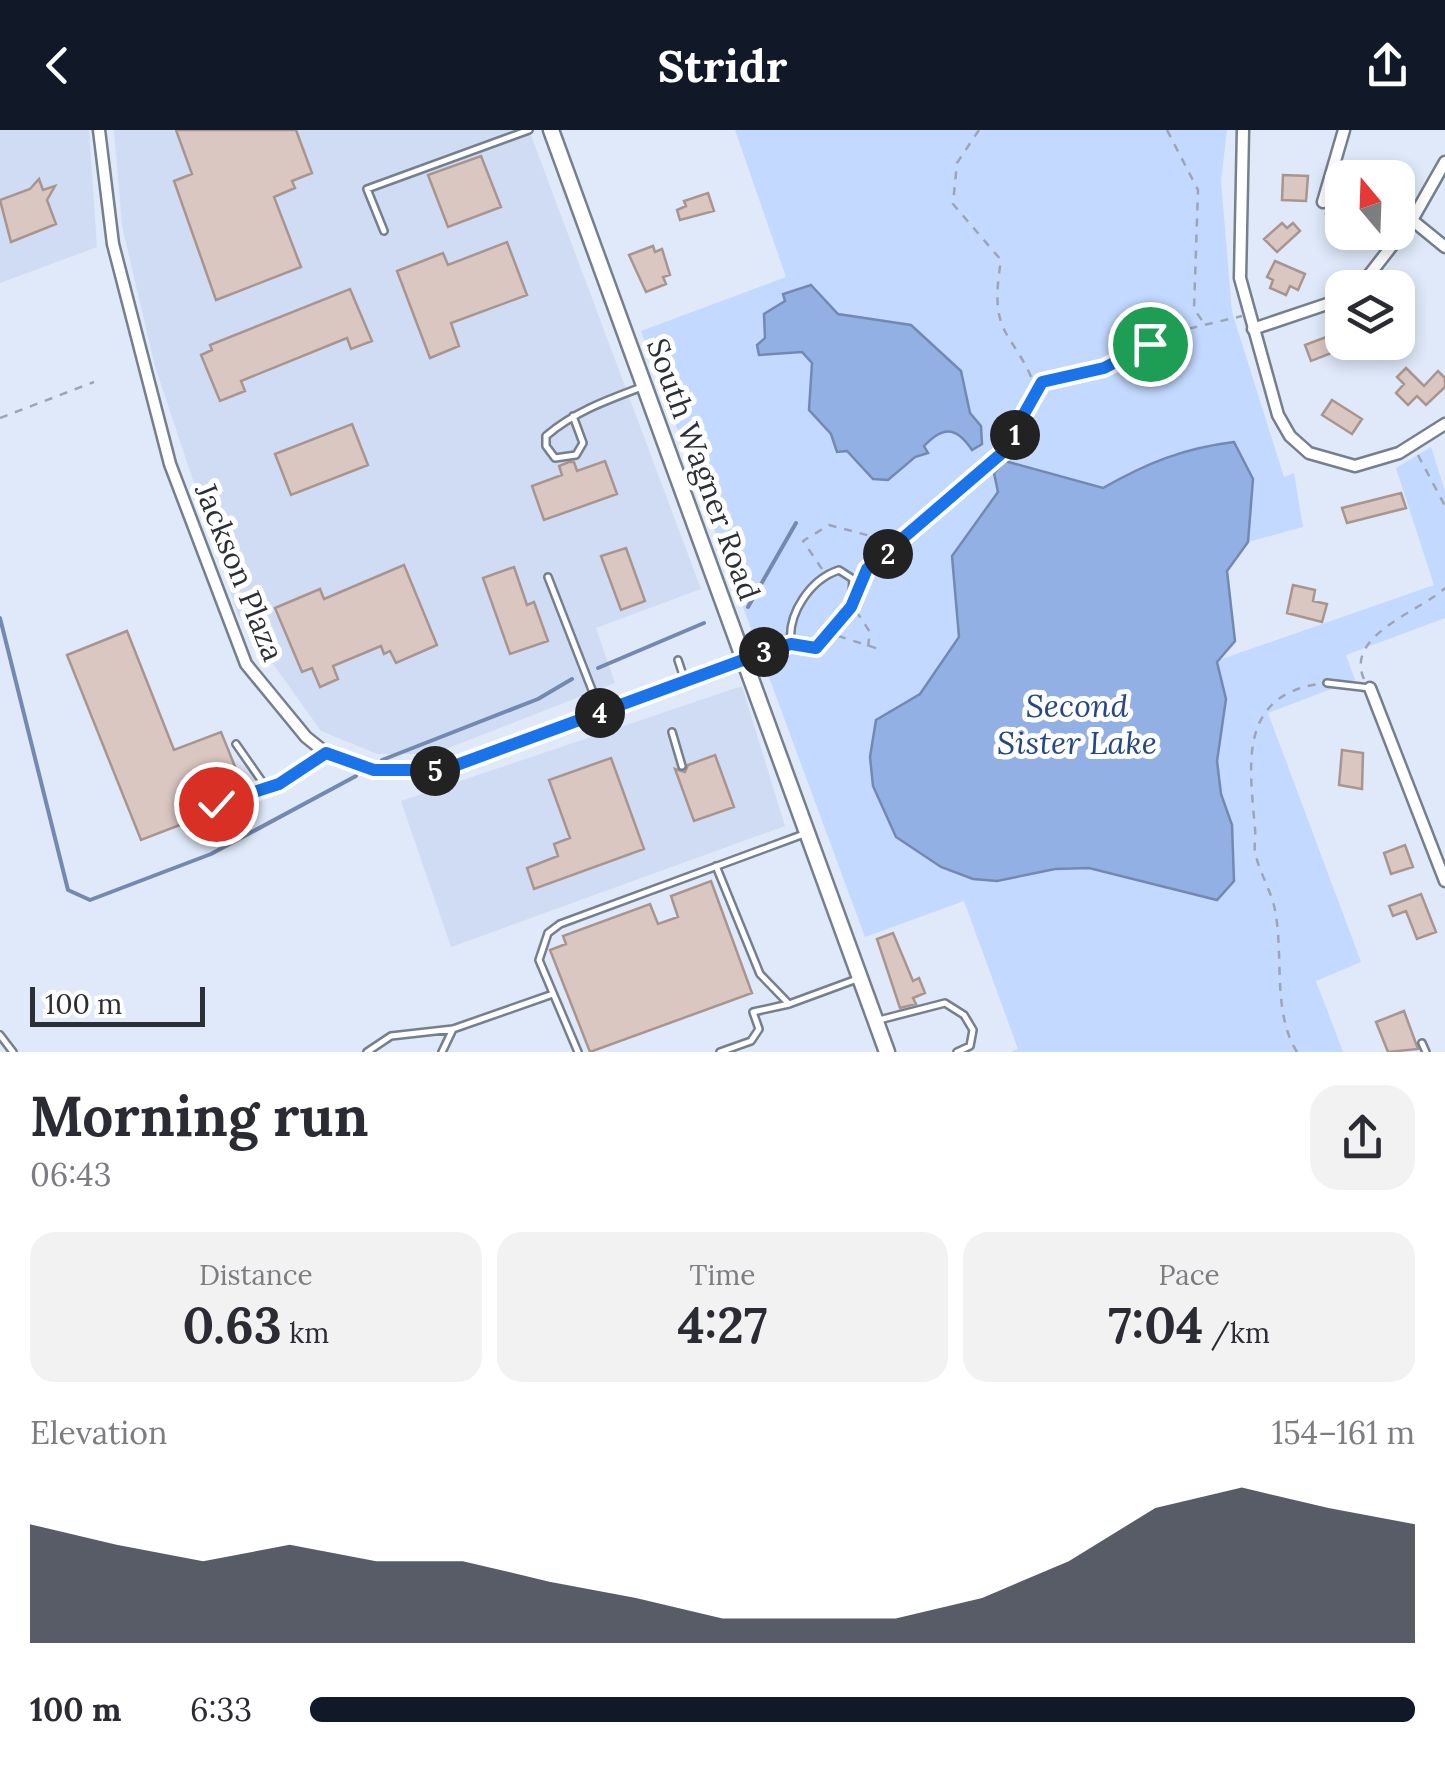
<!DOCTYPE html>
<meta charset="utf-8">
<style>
body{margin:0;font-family:Lora,serif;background:#f2f2f3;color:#2b2b33;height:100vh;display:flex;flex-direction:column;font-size:38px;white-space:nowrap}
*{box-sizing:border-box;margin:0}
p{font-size:32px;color:#7c7c81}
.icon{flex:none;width:55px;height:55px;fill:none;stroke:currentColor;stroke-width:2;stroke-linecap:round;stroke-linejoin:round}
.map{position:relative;height:922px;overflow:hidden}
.drawer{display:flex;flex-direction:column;background:#fff;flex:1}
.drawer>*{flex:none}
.needle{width:65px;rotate:341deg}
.tools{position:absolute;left:1325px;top:30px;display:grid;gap:20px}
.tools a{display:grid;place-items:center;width:90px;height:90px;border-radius:20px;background:#fff;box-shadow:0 5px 15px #0003;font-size:50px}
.scale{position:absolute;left:30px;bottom:25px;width:175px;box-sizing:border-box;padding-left:10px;border:5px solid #2c2f35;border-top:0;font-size:28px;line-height:35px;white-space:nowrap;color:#2c2f35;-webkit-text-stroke:8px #fff;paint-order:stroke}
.pin{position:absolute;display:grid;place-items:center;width:85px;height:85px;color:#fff;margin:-42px;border:5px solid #fff;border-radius:50%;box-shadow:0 2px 10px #0007}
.km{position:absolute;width:50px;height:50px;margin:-25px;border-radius:50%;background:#222;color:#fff;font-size:28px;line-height:50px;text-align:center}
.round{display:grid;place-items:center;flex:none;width:105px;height:105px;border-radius:30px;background:#f2f2f3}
.overview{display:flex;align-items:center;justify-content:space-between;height:170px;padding:0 30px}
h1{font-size:55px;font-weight:700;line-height:75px}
.stats{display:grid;grid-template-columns:repeat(3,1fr);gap:15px;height:170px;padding:10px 30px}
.stats div{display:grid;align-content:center;border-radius:25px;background:#f2f2f3;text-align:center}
.stats b{font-size:50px;font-weight:700}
.stats small{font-size:28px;font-weight:400}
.stats p{font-size:28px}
.chart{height:280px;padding:20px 30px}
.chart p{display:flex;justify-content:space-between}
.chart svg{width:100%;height:180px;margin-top:10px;fill:#111827;opacity:.7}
ul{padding:0 30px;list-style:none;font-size:32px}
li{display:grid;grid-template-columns:160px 120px 1fr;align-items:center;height:75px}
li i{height:25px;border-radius:12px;background:#111827}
header{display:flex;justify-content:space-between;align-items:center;height:130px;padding:0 30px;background:#111827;color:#fff;font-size:45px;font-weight:700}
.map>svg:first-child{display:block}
.built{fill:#d0dcf3}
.green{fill:#c3d9ff}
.water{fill:#92b0e4;stroke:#7389b0;stroke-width:2.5}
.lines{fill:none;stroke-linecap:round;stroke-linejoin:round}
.stream{stroke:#7389b0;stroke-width:4}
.building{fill:#dbc7c2;stroke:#a8958f;stroke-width:2.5}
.lane-casing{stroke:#767f8d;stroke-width:10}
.street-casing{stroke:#767f8d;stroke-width:15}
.secondary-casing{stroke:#767f8d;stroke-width:19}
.path{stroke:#9ea5b2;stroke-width:2.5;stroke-dasharray:8 8;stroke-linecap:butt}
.lane{stroke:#fff;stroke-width:5}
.street{stroke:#fff;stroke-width:10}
.secondary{stroke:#fff;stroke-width:14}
.route-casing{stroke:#fff;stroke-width:20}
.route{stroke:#1a73e8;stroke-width:12}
.labels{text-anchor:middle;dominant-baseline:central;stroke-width:10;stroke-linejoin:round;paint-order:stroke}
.street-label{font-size:30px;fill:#2c2f35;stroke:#fff}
.water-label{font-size:32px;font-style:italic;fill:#254786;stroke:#fff}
</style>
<header><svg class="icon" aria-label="back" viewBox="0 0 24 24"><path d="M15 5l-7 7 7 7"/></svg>Stridr<svg class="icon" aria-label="share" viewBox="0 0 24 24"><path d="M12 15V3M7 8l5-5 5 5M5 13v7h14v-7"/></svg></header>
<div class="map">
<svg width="1445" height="922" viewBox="0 0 1445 922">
<rect width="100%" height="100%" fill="#dfe9f9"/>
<!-- built -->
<path class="built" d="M0,0H89L97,117L0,153Z
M114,0H529L701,459L596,498L615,553L433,624H377L321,601L238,485L155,236L122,96Z
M742,556L785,696L451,817L401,671Z"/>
<!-- green -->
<path class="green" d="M735,0H1227L1221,51L1232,182L1284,347L1294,343L1303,397L1248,412L1227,441L1235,511L1219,530L1434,455L1396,338L1431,317L1445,361V488L1346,525L1355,550L1268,583L1361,832L1316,851L1343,922H1011L1018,919L964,771L865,807L641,201L786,147Z"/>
<!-- water -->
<path class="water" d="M811,155L838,184L911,195L961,241L970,283L981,296L982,314L972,320C956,296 943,296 924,316L928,323L915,327L888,350L873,349L847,321L837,322L831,304L809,280L812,233L802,222L759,225L757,215L765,208L764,184L785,171L783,164Z
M1234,312L1253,349L1248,412L1227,441L1235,511L1217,532L1226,569L1217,631L1221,664L1232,695L1234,751L1217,770L1089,738L1055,739L997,751L973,749L941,737L896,707L873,656L870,627L876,590L920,564L959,507L952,426L998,362L994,343L1005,331L1103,358C1147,333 1184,318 1234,312Z"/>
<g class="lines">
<!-- stream -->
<path class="stream" d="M748,477L796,393
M0,488L68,760L90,770L211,724L356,646
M598,538L704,493
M382,630L538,569L572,549"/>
</g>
<!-- building -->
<path class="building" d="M176,0H296L312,43L292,51L295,58L274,67L301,137L216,170L174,51L192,44Z
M481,26L501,77L448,97L428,45Z
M1283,45L1308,46L1306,71L1282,70Z
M39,49L43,60L55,56L47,70L56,94L11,112L0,70L30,59Z
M708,63L714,81L680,90L677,80L686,76L684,71Z
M1333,76L1342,84V102H1364L1352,117L1330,98L1335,92L1326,84Z
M1282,93L1287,98L1293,93L1300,101L1277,122L1264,109Z
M507,112L527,165L451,193L459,216L430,228L397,141L443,123L448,135Z
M653,116L655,122L662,119L670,145L663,147L666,154L646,162L629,125Z
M1275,131L1305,144L1298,160L1290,156L1286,165L1270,158L1273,150L1267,147Z
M350,159L372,211L351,219L347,208L241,251L245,261L220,271L201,225L212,220L210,215Z
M1342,201V219L1311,231L1305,215Z
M1406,238L1424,256L1438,241L1445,248V257L1426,275L1417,266L1408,275L1396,263L1404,254L1397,247Z
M1332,270L1362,289L1352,304L1322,285Z
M352,294L368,335L291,365L275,324Z
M605,331L617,364L544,390L532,356L562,345L559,336L569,332H574L577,341Z
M1401,363L1406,378L1347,393L1342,378Z
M626,418L645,471L621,480L601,426Z
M404,435L437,515L396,533L390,521L384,524L381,516L333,536L338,549L320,557L312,538L302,542L275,478L320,459L324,469Z
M514,437L527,475L534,472L548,511L510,524L483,448Z
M1293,455L1315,460L1313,471L1327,474L1322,492L1287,483Z
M127,501L174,620L221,602L240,649L190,669L198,688L141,710L67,525Z
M1342,620L1363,623L1362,659L1339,655Z
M715,625L734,677L694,691L675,639L685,642L688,635Z
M611,628L644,719L534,759L527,738L558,726L554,714L570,708L549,650Z
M1405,715L1413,737L1391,744L1384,723Z
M711,751L752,863L590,922L550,820L566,814L563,806L650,774L658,794L678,787L671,766Z
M1421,764L1436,802L1417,809L1406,781L1393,786L1389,776Z
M893,803L913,851L919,848L925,863L913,868L916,874L900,878L877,809Z
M1404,881L1418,919L1388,922L1376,892Z"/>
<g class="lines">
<defs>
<path id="lane" d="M384,101L367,59L529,0
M573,286L583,313L576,325L555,328L546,316V306C574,282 607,270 642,257
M548,447L601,583
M678,530L685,551
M748,531L791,514L816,518L851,477L853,449L839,440C811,449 787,483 791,514
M1327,553L1370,558
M672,602L682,636
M236,614L266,657
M216,674L279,654L324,625
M716,736L760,844L789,874
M879,890L945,873L964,885L973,900L970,916L957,922
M0,905L13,922
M1422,913L1426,922
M367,922L391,906L453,899L553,864
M442,922L453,899
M578,922L539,830L548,803L560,794L804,704
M720,922L751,911L759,899L753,882L789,874L857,849"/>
<path id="street" d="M99,0L113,114L170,334L246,534L306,607L326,623L374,640H443L745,532
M1243,0L1240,148L1278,285L1290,306L1309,323L1355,336L1399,323L1445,294
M1323,72L1344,0
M1412,90L1445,117
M1359,158L1412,90L1445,32
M1253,199L1342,169
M1370,558L1445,751"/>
<path id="secondary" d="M551,0L887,922"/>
</defs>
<!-- lane casing -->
<use href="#lane" class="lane-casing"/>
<!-- street casing -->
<use href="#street" class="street-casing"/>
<!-- secondary casing -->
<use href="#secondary" class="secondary-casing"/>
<!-- path -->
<path class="path" d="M979,0L957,33L953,74L1001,130C988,210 1013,197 1037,261
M1167,0L1198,60L1194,179L1204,193
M0,288L94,252
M1418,325L1445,376
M822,439L803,411L829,395L897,413
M861,453L867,439L1001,323L1043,252L1104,239L1179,201L1242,186
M856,481L870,502L867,524
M838,506L879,519
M1364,549C1344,505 1421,481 1445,458
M1297,922C1272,882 1284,826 1275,780C1271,760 1259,742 1255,722C1254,715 1256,707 1255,699C1250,637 1237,567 1318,554"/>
<!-- lane -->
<use href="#lane" class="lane"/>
<!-- street -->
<use href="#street" class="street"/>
<!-- secondary -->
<use href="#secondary" class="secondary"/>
</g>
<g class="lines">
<defs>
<path id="route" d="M216,674L279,654L326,623L374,640H443L765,522L791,514L816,518L851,477L867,439L1002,323L1042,252L1104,238L1150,214"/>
</defs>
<!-- route casing -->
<use href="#route" class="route-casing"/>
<!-- route -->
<use href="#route" class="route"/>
</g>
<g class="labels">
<!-- street labels -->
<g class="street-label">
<text transform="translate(704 339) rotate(70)">South Wagner Road</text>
<text transform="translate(240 442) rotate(68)">Jackson Plaza</text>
</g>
<!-- water labels -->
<g class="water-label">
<text x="1077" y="575">Second<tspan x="1077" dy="37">Sister Lake</tspan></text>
</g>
</g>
</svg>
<div class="tools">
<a><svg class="needle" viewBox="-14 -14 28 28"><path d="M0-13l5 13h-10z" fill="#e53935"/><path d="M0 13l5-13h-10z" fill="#7c7c81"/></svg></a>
<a><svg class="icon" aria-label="layers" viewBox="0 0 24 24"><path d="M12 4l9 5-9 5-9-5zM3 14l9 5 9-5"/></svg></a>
</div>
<div class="scale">100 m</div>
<div class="pin" style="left:1150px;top:214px;background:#1e9e55"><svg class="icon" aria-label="arrive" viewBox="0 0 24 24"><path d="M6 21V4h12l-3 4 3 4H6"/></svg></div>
<div class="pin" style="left:216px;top:674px;background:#d93025"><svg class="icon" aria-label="check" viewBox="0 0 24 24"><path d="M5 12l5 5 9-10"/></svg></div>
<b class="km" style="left:1015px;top:305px">1</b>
<b class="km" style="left:888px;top:424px">2</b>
<b class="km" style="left:764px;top:522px">3</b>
<b class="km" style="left:600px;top:583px">4</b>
<b class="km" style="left:435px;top:641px">5</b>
</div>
<section class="drawer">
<div class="overview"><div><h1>Morning run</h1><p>06:43</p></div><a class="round"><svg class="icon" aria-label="share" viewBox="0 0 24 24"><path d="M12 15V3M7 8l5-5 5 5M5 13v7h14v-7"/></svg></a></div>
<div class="stats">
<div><p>Distance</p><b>0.63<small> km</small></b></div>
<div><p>Time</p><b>4:27</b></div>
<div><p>Pace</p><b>7:04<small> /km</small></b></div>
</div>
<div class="chart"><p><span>Elevation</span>154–161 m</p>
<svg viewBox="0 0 160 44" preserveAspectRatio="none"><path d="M0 44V15L10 20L20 24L30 20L40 24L50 24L60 29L70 33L80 38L90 38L100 38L110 33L120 24L130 11L140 6L150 11L160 15V44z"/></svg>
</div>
<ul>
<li><b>100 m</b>6:33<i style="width:100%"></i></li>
</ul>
</section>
